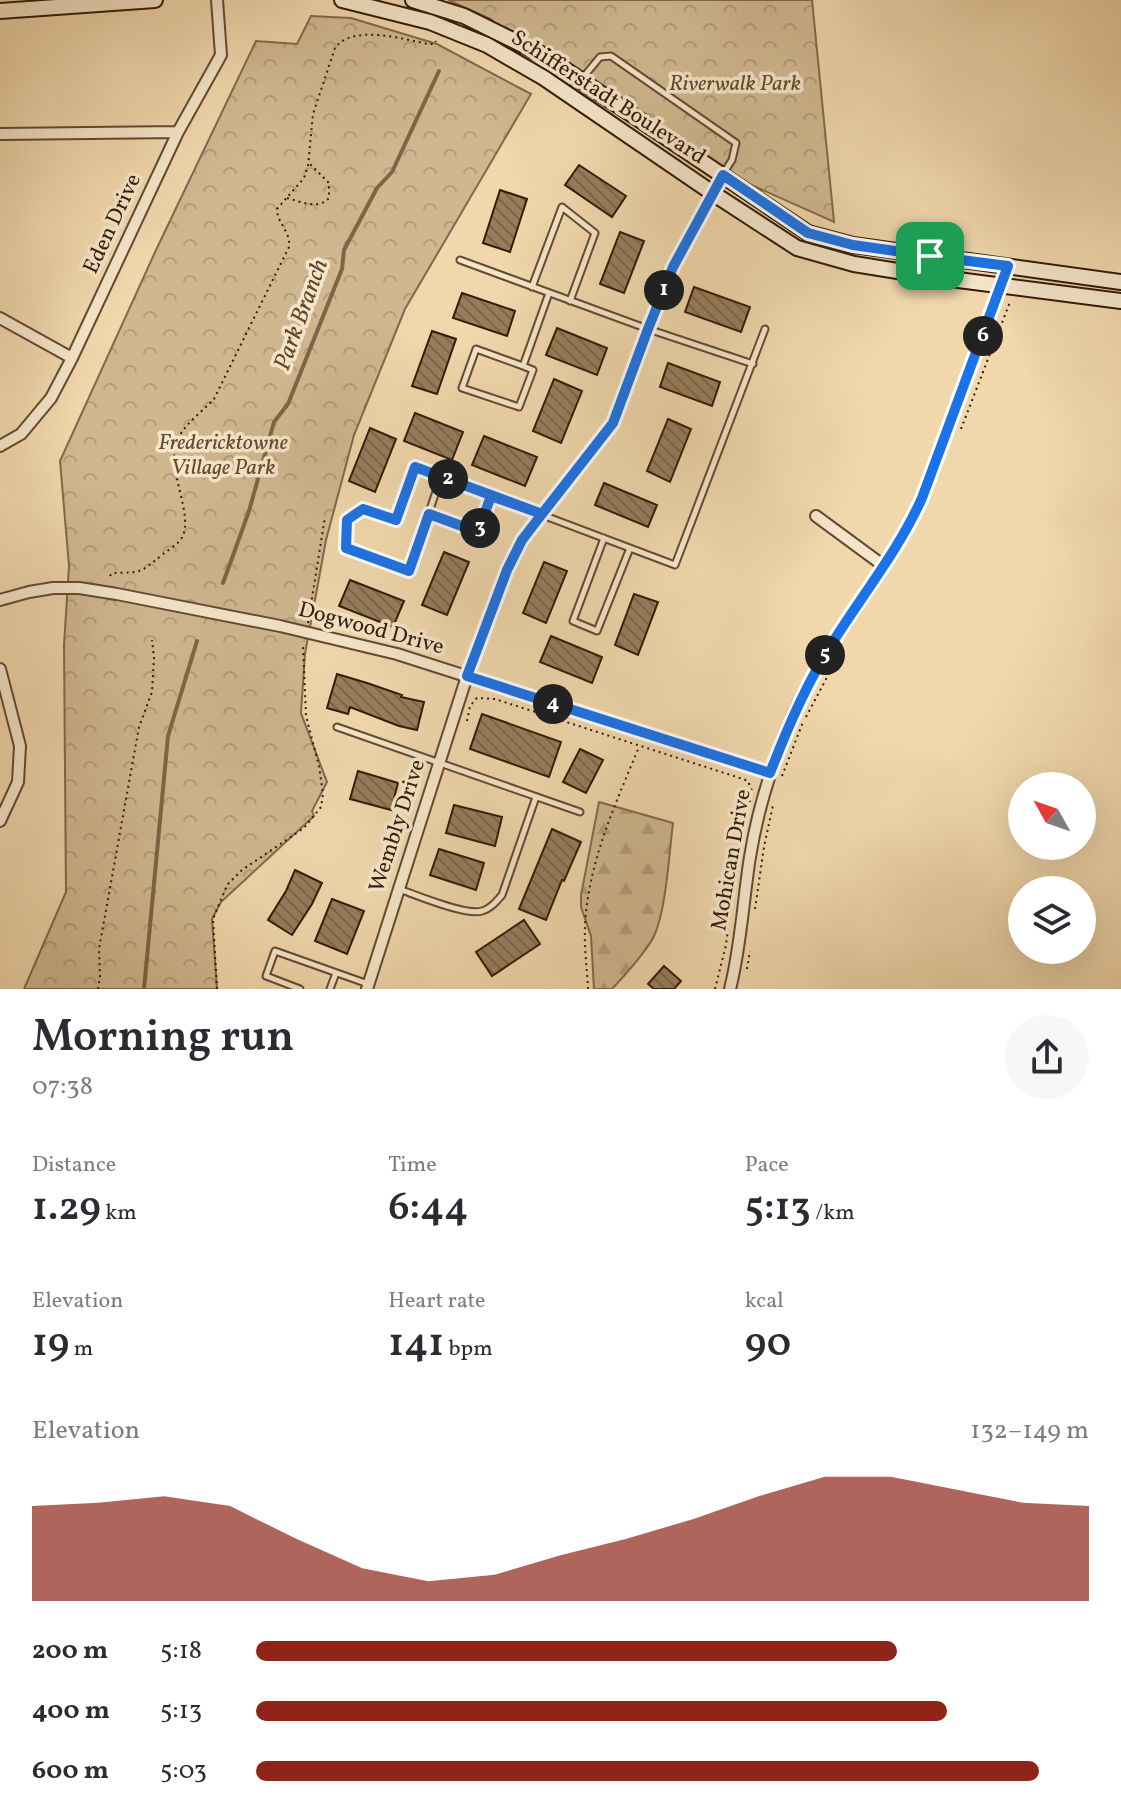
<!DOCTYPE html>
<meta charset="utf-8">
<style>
body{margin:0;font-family:Vollkorn,serif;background:#f7f7f7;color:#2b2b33;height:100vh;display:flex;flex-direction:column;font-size:30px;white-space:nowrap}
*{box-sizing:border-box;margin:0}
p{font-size:26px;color:#7c7c81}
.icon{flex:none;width:44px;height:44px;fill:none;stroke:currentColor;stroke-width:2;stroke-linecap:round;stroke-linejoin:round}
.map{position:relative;height:989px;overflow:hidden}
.sheet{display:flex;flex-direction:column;background:#fff;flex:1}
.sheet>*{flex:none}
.needle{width:52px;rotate:310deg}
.tools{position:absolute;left:1008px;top:772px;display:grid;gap:16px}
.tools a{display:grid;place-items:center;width:88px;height:88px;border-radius:50%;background:#fff;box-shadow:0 8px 32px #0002;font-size:40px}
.pin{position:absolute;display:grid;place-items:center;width:68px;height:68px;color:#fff;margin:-34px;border-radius:16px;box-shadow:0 4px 12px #0006}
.km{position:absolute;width:40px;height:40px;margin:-20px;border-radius:50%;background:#222;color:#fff;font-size:22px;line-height:40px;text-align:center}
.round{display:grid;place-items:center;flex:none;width:84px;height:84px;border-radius:42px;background:#f7f7f7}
.summary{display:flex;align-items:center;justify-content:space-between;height:136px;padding:0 32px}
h1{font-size:44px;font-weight:600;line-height:60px}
.figures{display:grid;grid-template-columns:repeat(3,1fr);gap:12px;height:136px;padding:8px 32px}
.figures div{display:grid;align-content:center}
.figures b{font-size:40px;font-weight:600}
.figures small{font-size:22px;font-weight:400}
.figures p{font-size:22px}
.chart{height:224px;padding:16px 32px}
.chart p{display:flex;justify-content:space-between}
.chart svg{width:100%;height:144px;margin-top:8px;fill:#8f2418;opacity:.7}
ul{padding:0 32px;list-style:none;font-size:26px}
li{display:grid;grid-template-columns:128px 96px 1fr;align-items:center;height:60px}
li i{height:20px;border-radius:10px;background:#8f2418}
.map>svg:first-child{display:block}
.forest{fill:url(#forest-firs);stroke:#82694b;stroke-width:2}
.park{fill:url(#park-crowns);stroke:#82694b;stroke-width:2}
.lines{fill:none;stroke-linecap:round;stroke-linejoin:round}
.stream{stroke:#7e6548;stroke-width:4}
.building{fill:url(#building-back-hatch);stroke:#341b06;stroke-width:2}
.lane-casing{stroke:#634a30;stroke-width:9}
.street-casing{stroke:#634a30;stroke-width:14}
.secondary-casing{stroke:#341b06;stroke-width:18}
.path{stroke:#341b06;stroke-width:2;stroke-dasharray:2 4;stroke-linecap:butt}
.lane{stroke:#f5e5c9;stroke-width:5}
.street{stroke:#f5e5c9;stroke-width:10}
.secondary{stroke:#f5e5c9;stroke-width:14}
.route-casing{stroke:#fff;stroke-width:16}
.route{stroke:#1a73e8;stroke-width:10}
.labels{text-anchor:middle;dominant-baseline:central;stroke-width:7;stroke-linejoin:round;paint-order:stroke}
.park-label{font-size:22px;font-style:italic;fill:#634a2f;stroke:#f5e5c9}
.street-label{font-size:22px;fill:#341b06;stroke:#f5e5c9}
.water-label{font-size:24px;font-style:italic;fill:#5f462c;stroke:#f5e5c9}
</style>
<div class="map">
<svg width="1121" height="989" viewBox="0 0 1121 989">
<defs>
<pattern id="forest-firs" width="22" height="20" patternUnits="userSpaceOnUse" patternTransform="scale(2)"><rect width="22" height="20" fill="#d0b790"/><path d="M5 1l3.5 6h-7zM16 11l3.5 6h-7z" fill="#b39d7b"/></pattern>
<pattern id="park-crowns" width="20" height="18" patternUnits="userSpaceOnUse" patternTransform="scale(2)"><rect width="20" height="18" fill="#d0b790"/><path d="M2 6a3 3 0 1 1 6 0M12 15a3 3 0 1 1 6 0" fill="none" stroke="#b39d7b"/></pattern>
<pattern id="building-back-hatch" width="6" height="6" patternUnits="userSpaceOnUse" patternTransform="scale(2)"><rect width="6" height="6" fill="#967d5c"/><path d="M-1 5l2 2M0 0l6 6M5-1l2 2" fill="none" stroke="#7b664a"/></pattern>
</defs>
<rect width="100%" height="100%" fill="#f0d7ac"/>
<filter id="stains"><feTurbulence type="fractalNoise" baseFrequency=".0025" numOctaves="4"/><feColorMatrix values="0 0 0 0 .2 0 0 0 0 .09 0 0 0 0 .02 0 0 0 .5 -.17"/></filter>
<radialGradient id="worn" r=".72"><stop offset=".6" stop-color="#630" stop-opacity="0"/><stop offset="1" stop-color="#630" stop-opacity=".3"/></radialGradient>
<!-- forest -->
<path class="forest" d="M599,802L673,823C669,854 666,915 652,940C641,958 626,974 612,989H594L591,936L581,907V895Z"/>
<!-- park -->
<path class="park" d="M448,0H812L834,222L680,153L533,63L491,19Z
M311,16L351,18L437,44L531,94L405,309L354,435L326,540L305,654L301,713L327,782L312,811L314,816L221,902L212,919L217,989H24L66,892L64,645L69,566L60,461L156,250L256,41L297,44Z"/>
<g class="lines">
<!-- stream -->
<path class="stream" d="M223,583L249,511L274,422L288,404L342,269L344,250L377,188L392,172L439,71
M144,989L168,736L197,641"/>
</g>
<!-- building -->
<path class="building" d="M579,165L626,196L612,217L565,185Z
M500,190L527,199L510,252L483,243Z
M620,232L644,241L624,293L600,284Z
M694,287L750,307L741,332L685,312Z
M462,293L515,311L507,336L453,318Z
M557,328L607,348L597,375L546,355Z
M432,331L456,339L437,394L412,386Z
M668,363L720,382L712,406L660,387Z
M554,379L582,391L561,443L533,431Z
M415,413L463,432L452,460L404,441Z
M668,419L691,429L670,482L647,471Z
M370,428L396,439L375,492L349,481Z
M484,436L537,457L525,486L472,465Z
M604,483L657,505L648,527L595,505Z
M444,552L469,562L447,615L422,605Z
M544,562L567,571L546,623L523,613Z
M350,580L404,601L393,627L339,606Z
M634,594L658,602L638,655L615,645Z
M551,636L602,657L592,683L540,662Z
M337,674L367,683L402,695L401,697L424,702L417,730L399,726L350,707L348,714L327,708Z
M482,714L561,742L549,777L470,749Z
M580,749L603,760L586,793L563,782Z
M358,771L398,783L391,810L350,799Z
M454,805L502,817L495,846L446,833Z
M552,829L581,842L564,881L562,880L546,920L519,909Z
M439,849L484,863L476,890L430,875Z
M295,870L322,883L312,904L292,935L268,920L286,891Z
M332,899L364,911L347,954L315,941Z
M524,920L540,944L492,976L476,952Z
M664,966L681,981L674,989H654L648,984Z"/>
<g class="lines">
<defs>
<path id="lane" d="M581,80L600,57L611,56L736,143L732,160L723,174
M460,260L648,329L753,364
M532,287L562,207L595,233L570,301
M523,366L476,349L462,388L519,407L533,370L523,366L549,293
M441,477L409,571L346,548L347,520L363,509L396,520L415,467L675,565L765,329
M429,514L478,532L491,496
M604,538L573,621L597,631L630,548
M337,727L580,812
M399,889C416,895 466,916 482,911C490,909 496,902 502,895L536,797
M300,989L266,976L275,951L368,984
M330,989L336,973"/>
<path id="street" d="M0,134L178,132
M0,318L72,358
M0,446L21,434L51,398L72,358L178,132L221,55L217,0
M816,516L884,566
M0,600L29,592L53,588H79L117,594L280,626L397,654L770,773
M0,669L20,746L18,782L0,821
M367,989L467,676L507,570L522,540L613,423L648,329L673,267L723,175
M730,989C741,946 743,901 750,857C758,807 772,763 792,717C826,639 887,576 922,498L1008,266"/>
<path id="secondary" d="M342,0L430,22L487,45L544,78L714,194L797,248L854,264L935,277L1121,301
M413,0L464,16L545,56L808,233L853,245L1121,282
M0,11L155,0"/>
</defs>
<!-- lane casing -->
<use href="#lane" class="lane-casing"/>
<!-- street casing -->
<use href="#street" class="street-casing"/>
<!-- secondary casing -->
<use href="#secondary" class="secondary-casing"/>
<!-- path -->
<path class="path" d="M287,198C302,202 318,210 329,198V183L308,162
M961,429L1010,302
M110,576L112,573C143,572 138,574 162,555C168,550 177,545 181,539C196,518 165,468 177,441C184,424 202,412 214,399L289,247C291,231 277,224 277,209L304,178L308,166L313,114L335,48C352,24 403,39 428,44H434L436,41
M308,623L325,517
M806,717L833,666
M467,721L470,706L477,698L495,699L743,779L748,781L752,791L745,820
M782,776L803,722
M755,909L764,847L773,805
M747,969L750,951
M98,989L100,976L99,949L139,727L152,692L154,658L152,640
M217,989L213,919L227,885L242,870L304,828L321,807L323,794L319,766L306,716L303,645
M588,989C587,968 584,947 585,926C588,863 615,805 639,747
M715,989L726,945L731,906"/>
<!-- lane -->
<use href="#lane" class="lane"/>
<!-- street -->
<use href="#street" class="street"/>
<!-- secondary -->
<use href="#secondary" class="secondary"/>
</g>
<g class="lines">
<defs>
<path id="route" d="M930,256L853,245L808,233L723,175L673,267L648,329L613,423L542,514L415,467L396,520L363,509L347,520L346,548L409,571L429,514L478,532L491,496L542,514L522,540L507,570L467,676L770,773C789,724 809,678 838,634C867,589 900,547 922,498L1008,266L930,256"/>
</defs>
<!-- route casing -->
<use href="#route" class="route-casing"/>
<!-- route -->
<use href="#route" class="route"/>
</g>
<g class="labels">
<!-- park labels -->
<g class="park-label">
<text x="735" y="84">Riverwalk Park</text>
<text x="223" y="443">Fredericktowne<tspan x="223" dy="25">Village Park</tspan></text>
</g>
<!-- street labels -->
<g class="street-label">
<text transform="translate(608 98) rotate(33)">Schifferstadt Boulevard</text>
<text transform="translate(113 224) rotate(-65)">Eden Drive</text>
<text transform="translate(371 629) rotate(15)">Dogwood Drive</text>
<text transform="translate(398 826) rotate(-72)">Wembly Drive</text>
<text transform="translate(732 860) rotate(-80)">Mohican Drive</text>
</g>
<!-- water labels -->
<g class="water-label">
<text transform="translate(302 315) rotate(-70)">Park Branch</text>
</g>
</g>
<rect width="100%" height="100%" filter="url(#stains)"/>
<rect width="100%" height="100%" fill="url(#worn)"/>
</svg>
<div class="tools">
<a><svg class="needle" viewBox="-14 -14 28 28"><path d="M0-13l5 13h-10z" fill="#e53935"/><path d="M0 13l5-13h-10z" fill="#7c7c81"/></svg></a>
<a><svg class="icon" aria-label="layers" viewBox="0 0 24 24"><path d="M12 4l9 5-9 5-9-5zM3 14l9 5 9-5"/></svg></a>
</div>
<div class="pin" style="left:930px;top:256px;background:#1e9e55"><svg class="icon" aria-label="arrive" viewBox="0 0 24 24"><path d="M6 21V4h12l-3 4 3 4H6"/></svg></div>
<b class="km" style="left:664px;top:290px">1</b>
<b class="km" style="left:448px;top:479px">2</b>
<b class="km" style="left:480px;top:528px">3</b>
<b class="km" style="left:553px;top:704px">4</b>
<b class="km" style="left:825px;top:655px">5</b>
<b class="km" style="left:983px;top:336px">6</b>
</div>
<section class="sheet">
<div class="summary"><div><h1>Morning run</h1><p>07:38</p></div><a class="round"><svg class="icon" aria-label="share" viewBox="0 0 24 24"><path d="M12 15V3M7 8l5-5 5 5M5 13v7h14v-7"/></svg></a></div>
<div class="figures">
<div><p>Distance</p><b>1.29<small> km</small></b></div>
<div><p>Time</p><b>6:44</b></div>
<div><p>Pace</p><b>5:13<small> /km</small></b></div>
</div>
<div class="figures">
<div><p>Elevation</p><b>19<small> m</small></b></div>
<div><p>Heart rate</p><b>141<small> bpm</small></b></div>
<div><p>kcal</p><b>90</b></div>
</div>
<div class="chart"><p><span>Elevation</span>132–149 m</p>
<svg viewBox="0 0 160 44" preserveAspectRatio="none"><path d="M0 44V15L10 14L20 12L30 15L40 25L50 34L60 38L70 36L80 30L90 25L100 19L110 12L120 6L130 6L140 10L150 14L160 15V44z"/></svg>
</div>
<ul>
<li><b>200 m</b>5:18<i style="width:77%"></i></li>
<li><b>400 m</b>5:13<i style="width:83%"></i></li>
<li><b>600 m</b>5:03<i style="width:94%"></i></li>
</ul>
</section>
